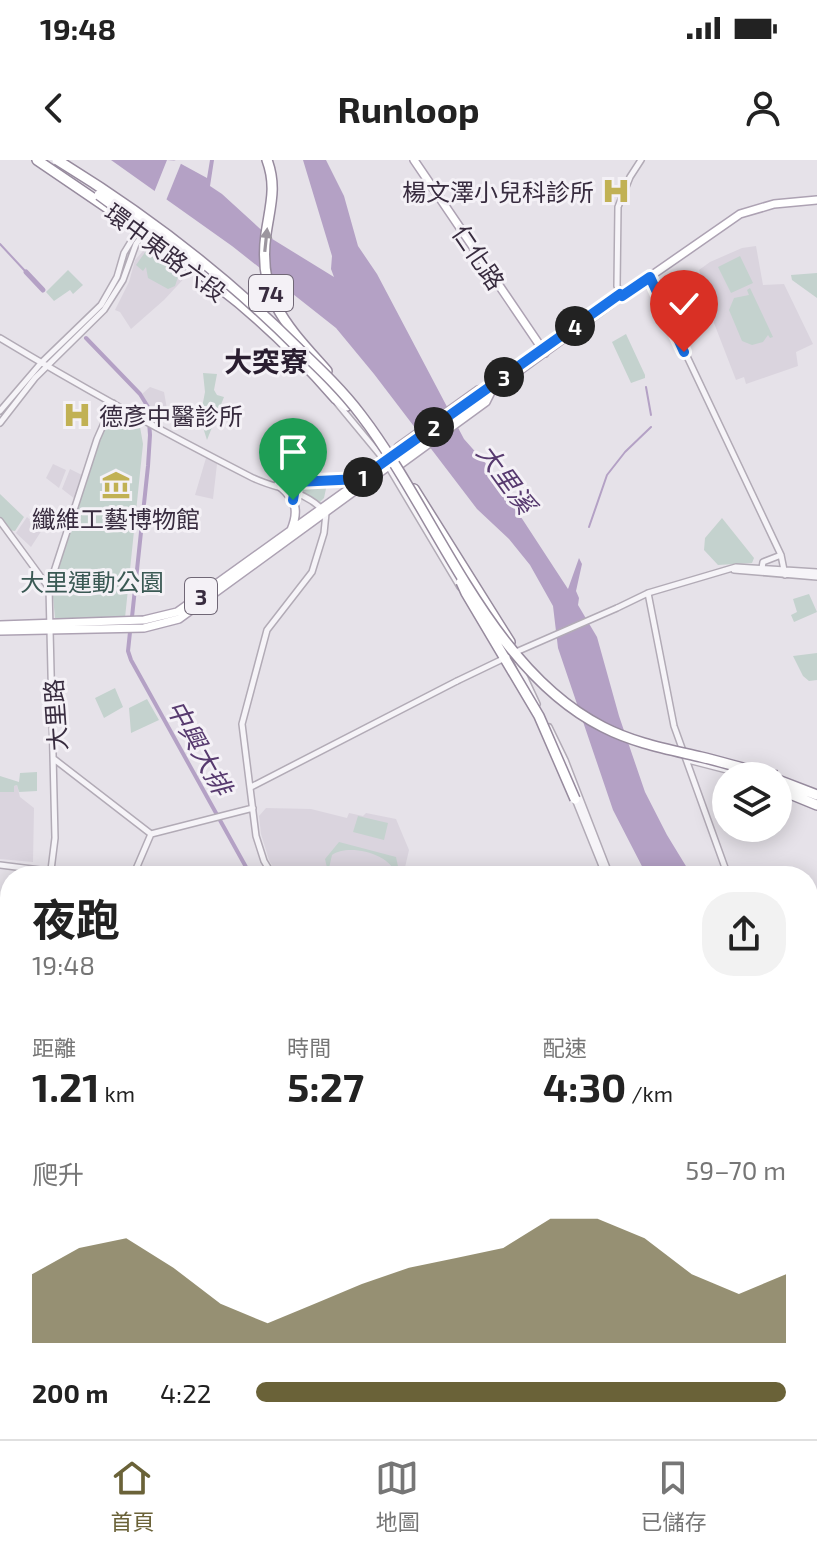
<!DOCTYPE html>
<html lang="zh-TW">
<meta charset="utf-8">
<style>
body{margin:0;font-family:"Exo 2","Noto Sans TC",sans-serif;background:#f2f2f2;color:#222;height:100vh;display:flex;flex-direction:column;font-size:30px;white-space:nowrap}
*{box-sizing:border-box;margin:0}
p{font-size:26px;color:#767676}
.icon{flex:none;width:44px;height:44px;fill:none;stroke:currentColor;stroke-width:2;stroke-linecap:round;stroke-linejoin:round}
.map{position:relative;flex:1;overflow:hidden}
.sheet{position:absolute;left:0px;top:706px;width:818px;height:574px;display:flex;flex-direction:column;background:#fff;border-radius:32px 32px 0 0;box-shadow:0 4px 20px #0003}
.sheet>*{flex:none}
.controls{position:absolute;left:712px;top:602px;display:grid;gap:16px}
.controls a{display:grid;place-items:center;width:80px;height:80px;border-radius:50%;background:#fff;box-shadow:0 4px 20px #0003;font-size:40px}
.pin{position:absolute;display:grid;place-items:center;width:68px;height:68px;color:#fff;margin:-82px -34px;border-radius:50% 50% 50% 0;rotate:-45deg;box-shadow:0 0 8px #0007}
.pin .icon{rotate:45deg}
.km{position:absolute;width:40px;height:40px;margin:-20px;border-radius:50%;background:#222;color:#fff;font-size:22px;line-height:40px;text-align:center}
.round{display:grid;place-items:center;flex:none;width:84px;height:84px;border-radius:32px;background:#f2f2f2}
.head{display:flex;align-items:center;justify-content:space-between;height:136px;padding:0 32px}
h1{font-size:44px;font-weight:700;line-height:60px}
.figures{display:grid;grid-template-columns:repeat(3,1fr);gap:12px;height:136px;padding:8px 32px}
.figures div{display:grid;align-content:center}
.figures b{font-size:40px;font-weight:700}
.figures small{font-size:22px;font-weight:400}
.figures p{font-size:22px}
.chart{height:224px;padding:16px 32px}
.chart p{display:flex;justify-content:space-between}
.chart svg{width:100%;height:144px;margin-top:8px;fill:#6a6238;opacity:.7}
ul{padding:0 32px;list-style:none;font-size:26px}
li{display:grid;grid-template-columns:128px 96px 1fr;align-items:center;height:60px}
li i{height:20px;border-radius:10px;background:#6a6238}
.status{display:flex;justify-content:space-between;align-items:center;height:56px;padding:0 40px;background:#fff;direction:ltr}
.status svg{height:22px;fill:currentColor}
header{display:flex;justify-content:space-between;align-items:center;height:104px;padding:0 32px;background:#fff;font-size:36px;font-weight:700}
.tabs{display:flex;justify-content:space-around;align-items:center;height:112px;border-top:2px solid #e0e0e0;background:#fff;font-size:22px;color:#767676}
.tabs a{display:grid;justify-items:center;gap:4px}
.tabs .on{color:#6a6238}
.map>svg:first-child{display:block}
.built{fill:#dad4de}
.green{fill:#c4d2ce}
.water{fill:#b4a1c5}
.pier{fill:#e6e2e9}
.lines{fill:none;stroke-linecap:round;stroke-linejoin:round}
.stream{stroke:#b4a1c5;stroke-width:2}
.canal{stroke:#b4a1c5;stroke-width:4}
.river{stroke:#b4a1c5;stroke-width:5}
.minor-casing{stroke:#b2abb6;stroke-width:8}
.major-casing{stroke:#ada2b3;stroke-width:10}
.highway-casing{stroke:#978b9e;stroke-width:12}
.minor{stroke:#f6f4f8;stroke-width:5}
.major{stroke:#fff;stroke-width:7}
.highway{stroke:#fff;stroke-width:9}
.minor-bridge-casing{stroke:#b2abb6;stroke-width:8;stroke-linecap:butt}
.highway-bridge-casing{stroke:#978b9e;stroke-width:12;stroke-linecap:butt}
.minor-bridge{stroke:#f6f4f8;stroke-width:5}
.highway-bridge{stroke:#fff;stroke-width:9}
.oneway{fill:#9c969f}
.route-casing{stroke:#fff;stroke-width:16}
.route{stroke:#1a73e8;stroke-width:10}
.labels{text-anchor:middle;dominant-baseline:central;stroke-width:6;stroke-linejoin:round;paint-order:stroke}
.shield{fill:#f4f1f6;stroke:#706776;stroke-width:2}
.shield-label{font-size:22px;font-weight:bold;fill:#382c3f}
.poi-label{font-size:24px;fill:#382c3f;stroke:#f4f1f6;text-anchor:end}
.street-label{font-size:24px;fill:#382c3f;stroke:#f4f1f6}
.park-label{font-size:24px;fill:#3a5954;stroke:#f4f1f6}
.water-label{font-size:26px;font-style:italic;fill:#573a6f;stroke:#f4f1f6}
.quarter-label{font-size:28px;font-weight:bold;fill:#2a1e30;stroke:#f4f1f6}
</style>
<div class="status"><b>19:48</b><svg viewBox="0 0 49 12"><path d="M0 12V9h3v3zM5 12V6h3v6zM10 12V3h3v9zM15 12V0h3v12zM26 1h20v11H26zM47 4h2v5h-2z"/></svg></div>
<header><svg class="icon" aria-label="back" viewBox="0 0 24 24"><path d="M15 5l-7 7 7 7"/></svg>Runloop<svg class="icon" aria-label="person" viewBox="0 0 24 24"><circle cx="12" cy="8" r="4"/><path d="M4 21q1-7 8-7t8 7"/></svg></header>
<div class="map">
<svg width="817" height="1279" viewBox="0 0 817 1279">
<rect width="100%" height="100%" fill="#e6e2e9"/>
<!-- built -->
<path class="built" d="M756,86L763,125L784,124L813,184L796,192L798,206L746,224L744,217L736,220L697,119L701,116L699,110L710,102L742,88Z
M153,87L159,88L190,112L164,140L131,169L120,152L115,150L129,122L135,100L144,90Z
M150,227L164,232L167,249L150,254L148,244L142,234Z
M206,298L217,304L213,339L195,335Z
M53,304L66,310L59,328L46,318Z
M70,309L82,315L75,339L62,329Z
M27,357L42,370L31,387L16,373Z
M17,625L20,637L34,648L33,702L0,699V631Z
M266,648L311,649L347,658L349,653L363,656L366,653L396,659L409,690L403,716H278L269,700L261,674L259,656Z
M808,816L817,817V900L808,896Z"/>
<!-- green -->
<path class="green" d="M146,91L184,116L182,119L178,117L175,126L168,129L148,118L146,107L143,111L136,105Z
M740,96L753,123L731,133L718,107Z
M68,110L83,125L73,134L70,130L54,141L46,132Z
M817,113V138L792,120L791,115Z
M750,128L773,177L770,178L768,175L763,182L752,185L742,181L729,150L734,138L749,135L747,130Z
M626,174L645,215V218L631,223L612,182Z
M203,213L217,214L214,230L217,235L224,237L207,280L200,258L205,232Z
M115,247L139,261L143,284L125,458H55L52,426L98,280Z
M327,324L324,338L320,342L298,330L297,326Z
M0,334L24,357L15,371L8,370L0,360Z
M722,358L754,398L752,403L718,405L704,390L705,378Z
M809,434L817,452L794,462L791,455L797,452L793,439Z
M817,493V520L809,521L803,516L793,496Z
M115,528L123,547L104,558L95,538Z
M147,539L159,560L131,573L129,548Z
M37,612V631L19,632L17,625L14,626V632H0V616L19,622L20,613Z
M358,656L388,663L384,680L353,672Z
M339,682L396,697L400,716H396C393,694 348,683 332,695L329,708L335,716H329L325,699Z"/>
<!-- water -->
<path class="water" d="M111,0H174L207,18L210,0H214L210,26L222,34L269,77L334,117L331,109L332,96L303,0H326L344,36L358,86L377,114L464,279L487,305L568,429L579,398L582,404L576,431L579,438L578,445L597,477L619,556L645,632L667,675L692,716H647L613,650L558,488L553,446L530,405L509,379L477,349L374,214L336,168L232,86Z
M808,1110L817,1129V1182L808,1170Z
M817,1235V1279H798L804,1270H808V1259Z"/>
<!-- pier -->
<path class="pier" d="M167,0L182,1L165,43L153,35Z"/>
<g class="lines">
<!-- stream -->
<path class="stream" d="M0,84L26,112
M646,227L651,255
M589,367L607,315L625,292L651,267"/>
<!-- canal -->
<path class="canal" d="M86,178L140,234L148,247L150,275L148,306L132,457
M130,472L128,491L131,500L251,716
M258,1279L268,1270"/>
<!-- river -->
<path class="river" d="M26,112L43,130"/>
<defs>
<path id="minor" d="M109,49L176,97
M199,107L216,120
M648,114L781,395L785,415
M622,136L617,126L618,47L630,17L641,0
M0,178C81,227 165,273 249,316C277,331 302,327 326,353L324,373L312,412L267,470L242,564L256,676L264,701L273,716
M337,243L385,301L460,427
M0,251L41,203L101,145L117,117L124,93L138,70
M0,263L35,218L104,150L123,120L136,84L145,72
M277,324L359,319
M0,361L49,428L55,678L51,710
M762,408L763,402L781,395
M734,410L817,417
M49,427L97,279L113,243
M648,433L674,566L728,716
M617,448L648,433L736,407L817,412
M516,499L537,544
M549,567L565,600L610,716
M54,599L151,674
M688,600L750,616
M251,627L457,521
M575,639L606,716
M151,674L253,648
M0,705L88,716
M133,716L151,674
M808,813L817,814
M28,1279L31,1270
M579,1279V1270
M690,1279L691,1270"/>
<path id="major" d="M414,0L545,193
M398,287L478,230L489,227
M394,305L401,304L486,242L491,232
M281,327C296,340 299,351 291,370
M0,465L144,460L177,452L428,272
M0,471L144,468L179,459L622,136L740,54L774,44L817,40
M0,1089L10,1102
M0,1112L10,1126
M130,1270L139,1279
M139,1270L149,1279"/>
<path id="highway" d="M37,0L109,49
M267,0C277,27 270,46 266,74C257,138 288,167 327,211
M175,97C235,134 290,186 336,239L347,246
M414,329L510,482
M750,615L754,616
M778,620L817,635
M778,629L817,645"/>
</defs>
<!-- minor casing -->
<use href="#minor" class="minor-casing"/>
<!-- major casing -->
<use href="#major" class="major-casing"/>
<!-- highway casing -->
<use href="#highway" class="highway-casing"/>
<!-- minor -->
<use href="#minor" class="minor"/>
<!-- major -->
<use href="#major" class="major"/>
<!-- highway -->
<use href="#highway" class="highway"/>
<defs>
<path id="minor-bridge" d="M516,492L617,448
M457,521L507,497"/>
<path id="highway-bridge" d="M57,0C144,53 227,117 299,189C321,210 343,231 361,255C437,354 488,509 603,567C634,583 667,589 701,597C726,603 751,611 777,616
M99,35L200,109
M461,422L466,433L539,556L575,639"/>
</defs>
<!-- minor-bridge casing -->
<use href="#minor-bridge" class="minor-bridge-casing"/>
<!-- highway-bridge casing -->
<use href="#highway-bridge" class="highway-bridge-casing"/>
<!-- minor-bridge -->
<use href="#minor-bridge" class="minor-bridge"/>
<!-- highway-bridge -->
<use href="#highway-bridge" class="highway-bridge"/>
</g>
<!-- one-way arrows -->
<defs><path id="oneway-solid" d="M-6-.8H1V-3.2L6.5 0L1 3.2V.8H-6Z" transform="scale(2)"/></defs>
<use class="oneway" href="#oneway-solid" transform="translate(266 80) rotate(-84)"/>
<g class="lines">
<defs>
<path id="route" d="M293,340L296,322L360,319L620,134L622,136L650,117L684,192"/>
</defs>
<!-- route casing -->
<use href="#route" class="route-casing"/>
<!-- route -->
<use href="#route" class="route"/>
</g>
<!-- icons -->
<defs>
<symbol id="hospital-bare" viewBox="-9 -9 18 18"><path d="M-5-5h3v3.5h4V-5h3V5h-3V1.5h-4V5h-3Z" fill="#c1b154" stroke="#f4f1f6" stroke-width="2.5" paint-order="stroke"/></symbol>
<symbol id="museum-bare" viewBox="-9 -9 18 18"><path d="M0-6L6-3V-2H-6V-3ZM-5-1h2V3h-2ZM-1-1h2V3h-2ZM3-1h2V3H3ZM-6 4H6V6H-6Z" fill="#c1b154" stroke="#f4f1f6" stroke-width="2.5" paint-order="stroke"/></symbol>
</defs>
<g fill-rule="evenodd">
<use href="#hospital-bare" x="596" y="11" width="40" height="40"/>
<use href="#hospital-bare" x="57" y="235" width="40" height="40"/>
<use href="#museum-bare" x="96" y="305" width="40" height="40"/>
</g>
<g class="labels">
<!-- shield labels -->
<g class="shield">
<rect x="249" y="115" width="44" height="36" rx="6"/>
<rect x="185" y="418" width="32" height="36" rx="6"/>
</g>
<g class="shield-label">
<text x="271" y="133">74</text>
<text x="201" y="436">3</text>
</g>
<!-- poi labels -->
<g class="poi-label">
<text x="594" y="31">楊文澤小兒科診所</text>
<text x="99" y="255" text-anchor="start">德彥中醫診所</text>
<text x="116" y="358" text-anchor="middle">纖維工藝博物館</text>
</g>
<!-- street labels -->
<g class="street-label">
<text transform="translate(166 92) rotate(37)">環中東路六段</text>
<text transform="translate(479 97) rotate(56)">仁化路</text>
<text transform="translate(55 555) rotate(-94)">大里路</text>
</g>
<!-- park labels -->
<g class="park-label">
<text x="92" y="421">大里運動公園</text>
</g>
<!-- water labels -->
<g class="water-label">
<text transform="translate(507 318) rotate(54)">大里溪</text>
<text transform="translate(200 587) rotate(61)">中興大排</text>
</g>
<!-- quarter labels -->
<g class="quarter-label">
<text x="266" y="201">大突寮</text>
</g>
</g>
</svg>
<div class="controls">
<a><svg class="icon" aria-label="layers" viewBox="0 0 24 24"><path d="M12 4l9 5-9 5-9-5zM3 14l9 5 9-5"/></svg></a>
</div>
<div class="pin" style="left:293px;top:340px;background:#1e9e55"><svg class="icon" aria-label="arrive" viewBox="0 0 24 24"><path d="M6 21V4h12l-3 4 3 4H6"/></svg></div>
<div class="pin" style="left:684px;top:192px;background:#d93025"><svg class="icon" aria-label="check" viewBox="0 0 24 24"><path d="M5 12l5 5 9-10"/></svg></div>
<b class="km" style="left:363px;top:317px">1</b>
<b class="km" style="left:434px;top:267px">2</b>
<b class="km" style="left:504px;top:217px">3</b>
<b class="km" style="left:575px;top:166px">4</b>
<section class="sheet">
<div class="head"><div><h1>夜跑</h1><p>19:48</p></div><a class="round"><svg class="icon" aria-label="share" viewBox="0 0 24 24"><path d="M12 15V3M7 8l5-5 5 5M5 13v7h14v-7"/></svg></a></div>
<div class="figures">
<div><p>距離</p><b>1.21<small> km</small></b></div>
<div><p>時間</p><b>5:27</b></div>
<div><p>配速</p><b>4:30<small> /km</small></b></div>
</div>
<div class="chart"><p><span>爬升</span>59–70 m</p>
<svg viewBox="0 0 160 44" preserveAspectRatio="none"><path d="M0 44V23L10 15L20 12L30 21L40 32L50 38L60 32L70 26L80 21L90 18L100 15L110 6L120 6L130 12L140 23L150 29L160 23V44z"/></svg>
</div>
<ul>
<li><b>200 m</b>4:22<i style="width:100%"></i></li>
</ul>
</section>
</div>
<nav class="tabs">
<a class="on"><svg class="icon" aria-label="home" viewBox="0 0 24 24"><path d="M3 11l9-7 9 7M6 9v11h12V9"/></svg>首頁</a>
<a><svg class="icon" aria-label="map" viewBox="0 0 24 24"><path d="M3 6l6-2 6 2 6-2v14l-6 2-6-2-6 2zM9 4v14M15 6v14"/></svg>地圖</a>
<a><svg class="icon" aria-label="saved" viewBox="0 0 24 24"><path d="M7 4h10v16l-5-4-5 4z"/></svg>已儲存</a>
</nav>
